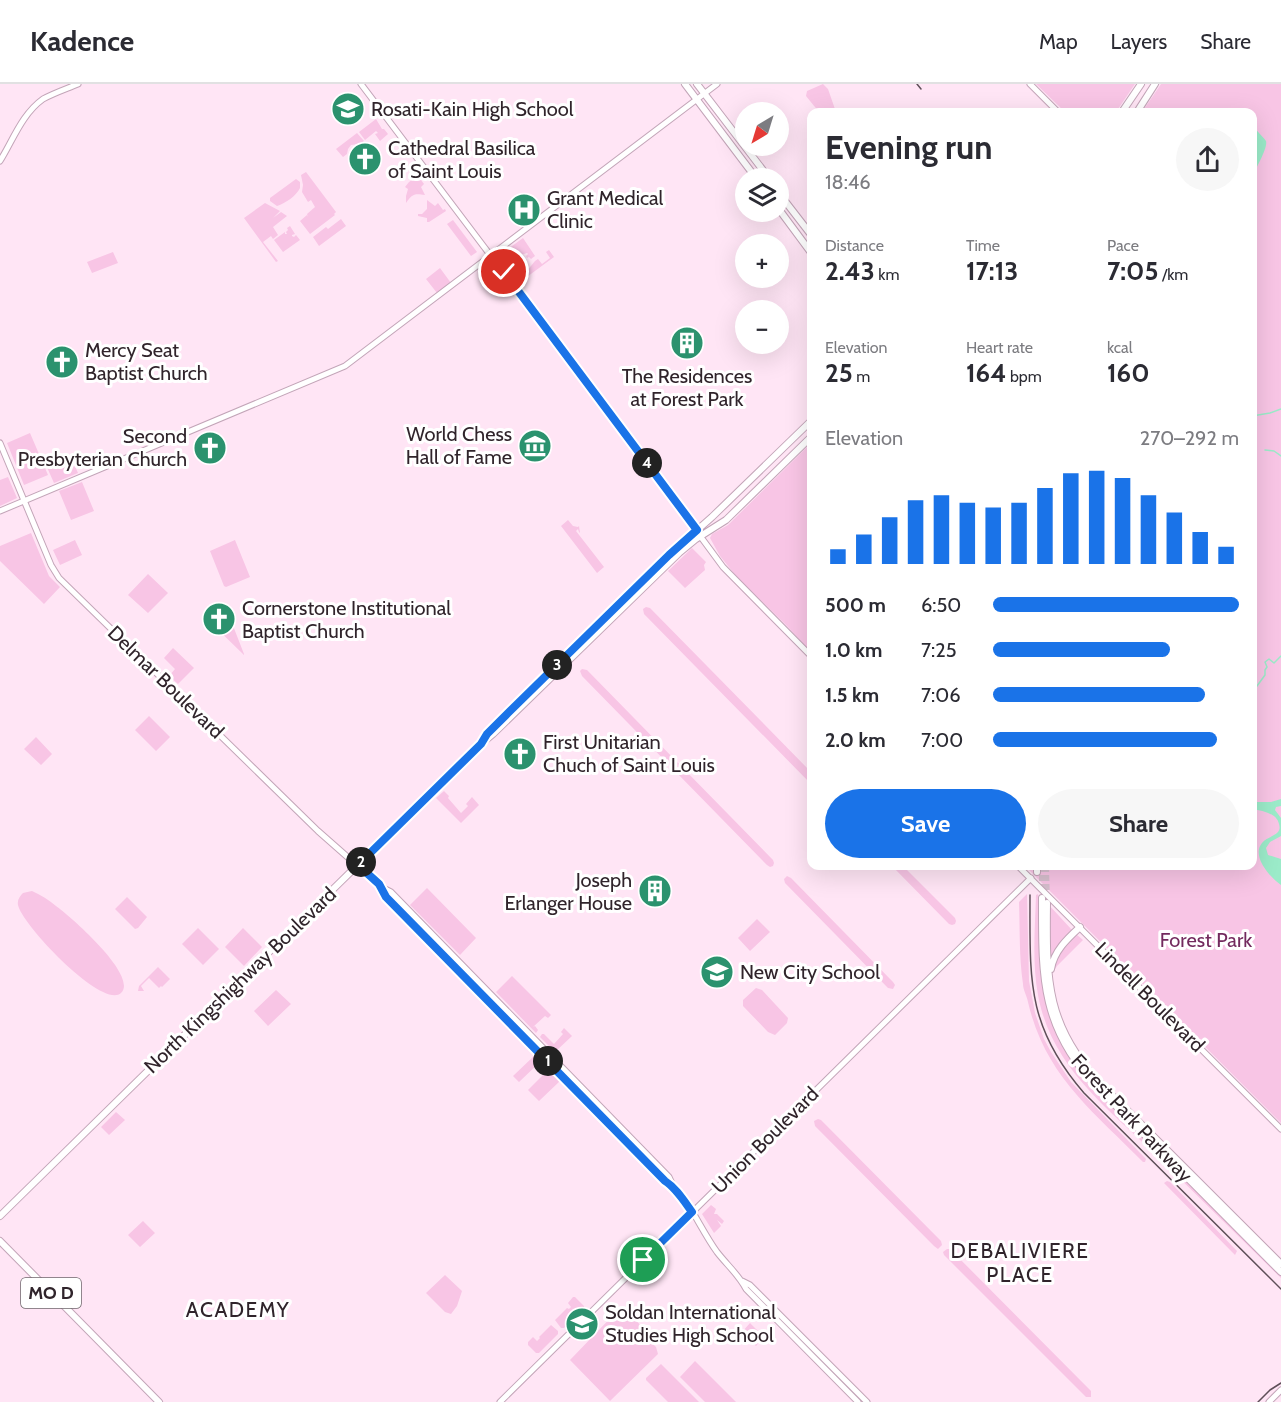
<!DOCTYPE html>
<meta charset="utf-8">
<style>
body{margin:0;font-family:Cabin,sans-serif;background:#f7f7f7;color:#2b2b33;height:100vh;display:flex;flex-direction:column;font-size:22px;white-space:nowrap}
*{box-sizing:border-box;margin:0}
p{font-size:20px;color:#7c7c81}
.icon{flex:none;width:33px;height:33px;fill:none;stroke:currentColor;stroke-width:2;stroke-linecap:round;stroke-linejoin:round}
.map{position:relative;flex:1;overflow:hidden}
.sheet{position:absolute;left:807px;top:24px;width:450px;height:762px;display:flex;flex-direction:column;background:#fff;border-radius:12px;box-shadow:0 6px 24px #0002}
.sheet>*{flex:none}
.needle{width:39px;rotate:218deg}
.tools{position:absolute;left:735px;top:18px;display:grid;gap:12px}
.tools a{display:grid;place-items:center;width:54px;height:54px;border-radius:50%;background:#fff;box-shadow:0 6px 24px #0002;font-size:30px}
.pin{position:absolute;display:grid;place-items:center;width:51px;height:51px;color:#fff;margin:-26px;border:3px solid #fff;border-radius:50%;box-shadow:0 2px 6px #0007}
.km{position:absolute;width:30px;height:30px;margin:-15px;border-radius:50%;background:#222;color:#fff;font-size:16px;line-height:30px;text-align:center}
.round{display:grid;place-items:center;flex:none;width:63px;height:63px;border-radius:32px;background:#f7f7f7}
.head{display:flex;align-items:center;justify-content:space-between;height:102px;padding:0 18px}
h1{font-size:33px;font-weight:700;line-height:45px}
.metrics{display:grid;grid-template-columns:repeat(3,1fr);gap:9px;height:102px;padding:6px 18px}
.metrics div{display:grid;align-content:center}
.metrics b{font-size:26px;font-weight:700}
.metrics small{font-size:16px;font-weight:400}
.metrics p{font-size:16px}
.chart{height:168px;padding:12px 18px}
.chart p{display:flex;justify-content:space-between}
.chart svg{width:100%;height:108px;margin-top:6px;stroke:#1a73e8;stroke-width:6}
.button{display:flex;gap:12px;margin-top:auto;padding:12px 18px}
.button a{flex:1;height:69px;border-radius:36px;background:#1a73e8;color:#fff;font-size:24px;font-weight:700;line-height:69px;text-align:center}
.button a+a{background:#f7f7f7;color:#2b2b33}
ul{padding:0 18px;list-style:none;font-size:20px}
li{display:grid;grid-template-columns:96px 72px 1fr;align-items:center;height:45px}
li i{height:15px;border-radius:8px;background:#1a73e8}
header{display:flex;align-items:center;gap:36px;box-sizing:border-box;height:84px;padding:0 30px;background:#fff;border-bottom:2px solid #e1e1e2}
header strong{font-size:28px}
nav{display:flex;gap:33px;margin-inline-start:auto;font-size:21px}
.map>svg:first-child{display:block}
.green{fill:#f8c5e5}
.water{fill:#9bebc9}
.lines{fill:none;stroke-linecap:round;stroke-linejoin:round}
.stream{stroke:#9bebc9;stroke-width:1.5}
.primary-tunnel{stroke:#d6becd;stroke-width:6;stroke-dasharray:6 3;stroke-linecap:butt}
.tertiary-casing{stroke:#c3a5b8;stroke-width:7}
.secondary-casing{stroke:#c3a5b8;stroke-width:7}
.primary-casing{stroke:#c3a5b8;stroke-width:8}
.tertiary{stroke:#fff;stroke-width:5}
.secondary{stroke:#fff;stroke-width:5}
.primary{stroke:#fff;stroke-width:6}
.tram{stroke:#5e4f58;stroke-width:1.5}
.route-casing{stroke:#fff;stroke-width:12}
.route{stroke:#1a73e8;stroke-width:8}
.labels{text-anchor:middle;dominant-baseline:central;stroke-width:6;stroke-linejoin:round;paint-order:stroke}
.shield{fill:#fff;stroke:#6e666b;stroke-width:1.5}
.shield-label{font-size:18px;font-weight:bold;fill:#30242b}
.poi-label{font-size:20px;fill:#30242b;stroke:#fff;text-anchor:start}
.street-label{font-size:20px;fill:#30242b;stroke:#fff}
.park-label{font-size:20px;fill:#732a5e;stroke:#fff}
.neighbourhood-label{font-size:21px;letter-spacing:1.5px;fill:#30242b;stroke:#fff}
</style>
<header>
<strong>Kadence</strong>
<nav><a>Map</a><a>Layers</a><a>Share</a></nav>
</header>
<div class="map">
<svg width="1281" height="1318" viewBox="0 0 1281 1318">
<rect width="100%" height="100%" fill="#ffe5f5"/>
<!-- green -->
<path class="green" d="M823,0L828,5L836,28H819L806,12L807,7Z
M1036,0H1135L1116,28H1065Z
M1161,0H1281V1039L1025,782H1252V28H1142Z
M376,35L382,45H384L388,50L380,57L375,50L378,49L376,47L365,56L359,48Z
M357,49L364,57L359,60L351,61L348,65L347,70L343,73L336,65Z
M306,88L336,128L334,130L335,131L310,150L300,137L307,131L308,133L307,130L315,123L311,116L308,118L302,108L303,101L301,91Z
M418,92L424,100L421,103L425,111C413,109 412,111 406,119V112L408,105L405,103L409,98Z
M296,95L300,98V104C296,112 286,119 277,122L270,117V114Z
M427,116L435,122L438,119L443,126L445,125L446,127L429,138H427V134L418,132V130H422L427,125Z
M265,119L280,127L273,134L281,128L287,132L273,143L278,151L273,155L271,152L263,158L278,177L276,178L244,134Z
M341,135L346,142L319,162L313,153L326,143L328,145Z
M453,136L477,168L471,172L447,140Z
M290,142L295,150L292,151V152L294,153L296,151L300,156L283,168L274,156L285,148V150H287L286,148L288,146L287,144Z
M523,154L535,172L531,175L529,173L527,174L526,172L528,170L527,169L521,171L519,169L518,170L520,172L513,177L516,180H513L510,184L500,171Z
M549,166L554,173L520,198L515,192L526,188L535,177L538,175L542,180L550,174L546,168Z
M113,168L118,179L92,189L87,178Z
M440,184L451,199L437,209L426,195Z
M30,349L48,391L24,401L7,359Z
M811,359V568L786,541L736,492L720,472L710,454L712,450L728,441Z
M70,371L78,389L54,399L46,381Z
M8,393L17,414L0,422V396Z
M82,398L94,427L71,436L59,407Z
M568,436L573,442L578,443L579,442L580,449L579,448L578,445L576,447L604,483L597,489L561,442Z
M31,449L49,492L60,503L44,520L0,477V462Z
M75,456L82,471L60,481L53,466Z
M235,456L250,493L226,503L224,502L210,467Z
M692,464L706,478L704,481L705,486L685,504L668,487Z
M148,490L168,509L148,529L128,511Z
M223,516L244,570V571L206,534L221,548L231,538Z
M646,523L650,524L811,688V700L644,530L643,525Z
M173,564L194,584L178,600L169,592L175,585L164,574Z
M582,585L587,586L773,776L774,779L773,782L770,783L767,781L582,592L580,587Z
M149,632L170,653L156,667L135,646Z
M36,653L52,670L41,681L24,665Z
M444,707L449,712L448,714L461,729L468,722L466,720L472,713L479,721L461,739L436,714Z
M892,782H903L955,834L956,837L955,840L952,841L949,840Z
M787,792L791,794L893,898L895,901L893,905L888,904L785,799L784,795Z
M427,804L476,854L460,871L410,821Z
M32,807C41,811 49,816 56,822C70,832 139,892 121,909C103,926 22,841 18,821C17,816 20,812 23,809Z
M1027,810L1029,897L1035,929L1044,955L1051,968L1071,998L1146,1075L1145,1078H1143C1093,1027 1045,992 1028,918C1027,912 1023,906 1023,900C1019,873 1020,845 1019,818Z
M1038,810C1041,826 1039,844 1039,860C1041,915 1052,958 1089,1000L1281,1192V1194L1157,1072L1155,1070C1106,1023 1051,982 1038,911C1032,878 1035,844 1036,811Z
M127,813L147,833L138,844L135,845L115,825Z
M1048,820L1072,846L1057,863L1052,873L1050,872Z
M757,835L770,848L750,867L738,854Z
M198,844L219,865L203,881L182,860Z
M243,844L262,863L244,882L225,863Z
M1076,850L1083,856L1057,882L1053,888C1055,872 1065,862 1076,850Z
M158,883L170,895L162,903L161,902L159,904L149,894L141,902L144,907H138L139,902Z
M512,892L551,931L548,934L545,932L533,943L535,942L538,946L536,949L496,908Z
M756,904L762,906L788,934L787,939L775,951L768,948L743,922V916Z
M276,906L291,920L268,942L254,927Z
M564,944L572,952L555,968L540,953L542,950H544L554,960L563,950L561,948Z
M534,972L540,978L519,998L513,992Z
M549,985L560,997L539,1017L528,1006Z
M116,1028L125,1036L109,1051L101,1043Z
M818,1035L821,1036L941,1157L942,1161L938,1165L934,1162L815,1042L814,1037Z
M1167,1097L1170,1098L1237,1167L1235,1171L1164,1099Z
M711,1121L716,1125L714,1130H717L724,1137L722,1140L717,1136L721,1142L714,1149L702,1130Z
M143,1137L155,1149L140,1163L128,1151Z
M947,1165H950L1091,1307V1313H1086L944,1171L943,1168Z
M445,1191L462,1207L457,1222L451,1230L445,1228L426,1209Z
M573,1213H575L584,1222V1224L564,1244H561L555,1236L567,1224L569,1225L571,1223L568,1219Z
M622,1222L649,1250L651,1258L656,1263L658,1270L610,1317L570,1276Z
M750,1239L764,1253L756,1262L742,1248Z
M551,1241L558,1247V1250L539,1269H536L528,1261V1258L533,1253L537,1257L540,1254L539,1253Z
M695,1277L736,1318H705L680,1293Z
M661,1280L699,1318H668L646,1296V1294Z"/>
<!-- water -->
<path class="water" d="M1253,42C1255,45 1264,54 1266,57C1268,64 1256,84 1253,91Z
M1281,715V722L1276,723L1275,726L1281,734V752L1270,758L1266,764L1268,771L1281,775V801C1270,793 1251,772 1262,759C1266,754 1272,753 1277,749C1280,746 1280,744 1279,740C1277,729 1262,727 1253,725L1252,718H1271Z"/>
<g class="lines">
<!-- stream -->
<path class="stream" d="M1252,332L1270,329L1281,325
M1265,366L1274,367L1281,372
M1257,602L1265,591V586L1267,583L1265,578L1269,575L1274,579L1281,572"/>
<!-- primary-tunnel -->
<path class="primary-tunnel" d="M1042,782V808
M1046,782L1047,819"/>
<defs>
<path id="tertiary" d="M1030,0L1058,28
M0,77C13,56 22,30 43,15C54,9 66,5 78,0
M0,427L345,282L717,0"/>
<path id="secondary" d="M361,0L605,323L723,483L812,573
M0,359L51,481L59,494L318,747L377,799L386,813L665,1097L671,1100
M1018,782L1281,1045
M381,803L391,808L669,1093C675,1108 686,1118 695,1132C702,1144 709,1157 717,1168C727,1181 739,1191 746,1205L858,1318
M742,1197L750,1201L867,1318
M500,1318L1031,794
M1269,1318L1281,1306"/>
<path id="primary" d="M685,0L756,94
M697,0L769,94
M1122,28L1141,0
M1137,28L1155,0
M778,108L812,152
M778,124L812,170
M482,656L487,649L669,471L712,433L812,336
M1037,788V782
M1042,814C1042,891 1040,943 1097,1003L1281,1188
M1047,819C1046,896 1046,945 1104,1003L1281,1180
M1051,885C1054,867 1067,855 1080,843
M0,1132L481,660L493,650L679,469L696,455L726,436L812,352
M0,1157L159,1318"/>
</defs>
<!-- tertiary casing -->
<use href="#tertiary" class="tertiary-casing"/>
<!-- secondary casing -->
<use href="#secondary" class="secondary-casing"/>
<!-- primary casing -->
<use href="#primary" class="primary-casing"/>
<!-- tertiary -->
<use href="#tertiary" class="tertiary"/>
<!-- secondary -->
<use href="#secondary" class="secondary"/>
<!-- primary -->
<use href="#primary" class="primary"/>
<!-- tram -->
<path class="tram" d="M917,0L921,5
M1030,811C1030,895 1026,942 1084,1009L1281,1205
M1258,1318L1270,1306L1281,1299"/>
</g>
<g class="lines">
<defs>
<path id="route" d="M504,188L697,446L669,471L508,629L487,650L481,660L358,781L379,800L386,813L665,1097C676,1104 684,1117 692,1128L643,1176"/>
</defs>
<!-- route casing -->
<use href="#route" class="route-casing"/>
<!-- route -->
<use href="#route" class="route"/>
</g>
<!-- icons -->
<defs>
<symbol id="school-disc" viewBox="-11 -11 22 22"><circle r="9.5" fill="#2b926e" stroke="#fff"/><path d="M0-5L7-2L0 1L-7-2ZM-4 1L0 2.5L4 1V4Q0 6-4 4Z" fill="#fff"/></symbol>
<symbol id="church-disc" viewBox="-11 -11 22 22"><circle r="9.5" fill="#2b926e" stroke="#fff"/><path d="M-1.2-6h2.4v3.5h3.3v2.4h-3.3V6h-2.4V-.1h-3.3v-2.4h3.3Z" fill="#fff"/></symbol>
<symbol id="hospital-disc" viewBox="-11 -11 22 22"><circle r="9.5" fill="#2b926e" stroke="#fff"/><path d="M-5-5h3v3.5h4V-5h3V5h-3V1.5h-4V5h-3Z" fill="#fff"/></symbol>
<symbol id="building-disc" viewBox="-11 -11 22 22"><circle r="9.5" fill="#2b926e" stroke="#fff"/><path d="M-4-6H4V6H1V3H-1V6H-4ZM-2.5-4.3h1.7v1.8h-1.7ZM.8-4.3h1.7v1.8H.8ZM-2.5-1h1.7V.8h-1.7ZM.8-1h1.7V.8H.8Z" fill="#fff"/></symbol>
<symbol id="museum-disc" viewBox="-11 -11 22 22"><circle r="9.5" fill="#2b926e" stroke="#fff"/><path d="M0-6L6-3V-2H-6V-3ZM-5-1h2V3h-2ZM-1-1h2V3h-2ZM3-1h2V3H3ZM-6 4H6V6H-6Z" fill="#fff"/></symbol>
</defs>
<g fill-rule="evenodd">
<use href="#school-disc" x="329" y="6" width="38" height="38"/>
<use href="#church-disc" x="346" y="56" width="38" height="38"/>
<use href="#hospital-disc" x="505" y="107" width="38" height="38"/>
<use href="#building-disc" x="668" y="240" width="38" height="38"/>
<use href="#church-disc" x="43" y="259" width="38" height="38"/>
<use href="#museum-disc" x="516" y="343" width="38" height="38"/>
<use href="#church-disc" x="191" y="345" width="38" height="38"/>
<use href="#church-disc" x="200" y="516" width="38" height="38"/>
<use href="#church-disc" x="501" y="651" width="38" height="38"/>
<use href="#building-disc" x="636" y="788" width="38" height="38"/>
<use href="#school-disc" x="698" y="869" width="38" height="38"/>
<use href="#school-disc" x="563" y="1221" width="38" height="38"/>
</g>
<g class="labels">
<!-- shield labels -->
<rect class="shield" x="21" y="1194" width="60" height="30" rx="4.5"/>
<g class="shield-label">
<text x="51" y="1209">MO D</text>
</g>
<!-- poi labels -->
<g class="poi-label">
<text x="371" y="25">Rosati-Kain High School</text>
<text x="388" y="64">Cathedral Basilica<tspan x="388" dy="23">of Saint Louis</tspan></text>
<text x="547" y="114">Grant Medical<tspan x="547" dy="23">Clinic</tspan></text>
<text x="85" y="266">Mercy Seat<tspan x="85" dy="23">Baptist Church</tspan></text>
<text x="687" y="292" text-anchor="middle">The Residences<tspan x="687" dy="23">at Forest Park</tspan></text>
<text x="512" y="350" text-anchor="end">World Chess<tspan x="512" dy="23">Hall of Fame</tspan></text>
<text x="187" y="352" text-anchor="end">Second<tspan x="187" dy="23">Presbyterian Church</tspan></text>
<text x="242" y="524">Cornerstone Institutional<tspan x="242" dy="23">Baptist Church</tspan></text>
<text x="543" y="658">First Unitarian<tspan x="543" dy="23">Chuch of Saint Louis</tspan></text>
<text x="632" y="796" text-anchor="end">Joseph<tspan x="632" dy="23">Erlanger House</tspan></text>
<text x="740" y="888">New City School</text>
<text x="605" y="1228">Soldan International<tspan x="605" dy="23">Studies High School</tspan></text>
</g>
<!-- street labels -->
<g class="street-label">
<text transform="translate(166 598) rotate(44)">Delmar Boulevard</text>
<text transform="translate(240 896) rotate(-44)">North Kingshighway Boulevard</text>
<text transform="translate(1150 913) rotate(45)">Lindell Boulevard</text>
<text transform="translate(1132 1034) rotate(47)">Forest Park Parkway</text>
<text transform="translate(765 1056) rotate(-45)">Union Boulevard</text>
</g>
<!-- park labels -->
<g class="park-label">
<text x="1206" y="856">Forest Park</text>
</g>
<!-- neighbourhood labels -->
<g class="neighbourhood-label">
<text x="1020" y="1166">DEBALIVIERE<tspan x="1020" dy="24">PLACE</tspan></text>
<text x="238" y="1225">ACADEMY</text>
</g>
</g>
</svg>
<div class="tools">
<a><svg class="needle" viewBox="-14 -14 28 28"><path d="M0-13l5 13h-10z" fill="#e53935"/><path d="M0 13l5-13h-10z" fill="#7c7c81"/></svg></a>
<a><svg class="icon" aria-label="layers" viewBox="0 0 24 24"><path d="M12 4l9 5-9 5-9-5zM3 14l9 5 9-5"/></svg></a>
<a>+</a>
<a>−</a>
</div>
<div class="pin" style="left:643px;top:1176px;background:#1e9e55"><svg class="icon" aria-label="arrive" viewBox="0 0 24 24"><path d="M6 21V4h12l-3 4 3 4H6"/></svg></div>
<div class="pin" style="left:504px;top:188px;background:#d93025"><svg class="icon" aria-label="check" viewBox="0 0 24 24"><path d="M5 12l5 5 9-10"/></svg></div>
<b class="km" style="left:548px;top:977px">1</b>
<b class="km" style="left:361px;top:778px">2</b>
<b class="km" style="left:557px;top:581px">3</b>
<b class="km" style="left:647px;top:379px">4</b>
<section class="sheet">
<div class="head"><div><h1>Evening run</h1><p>18:46</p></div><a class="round"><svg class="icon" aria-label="share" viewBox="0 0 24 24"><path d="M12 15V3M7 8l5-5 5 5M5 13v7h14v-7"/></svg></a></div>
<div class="metrics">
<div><p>Distance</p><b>2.43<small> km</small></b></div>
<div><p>Time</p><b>17:13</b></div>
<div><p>Pace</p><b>7:05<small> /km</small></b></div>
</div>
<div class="metrics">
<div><p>Elevation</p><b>25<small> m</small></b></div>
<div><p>Heart rate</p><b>164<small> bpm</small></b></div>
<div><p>kcal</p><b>160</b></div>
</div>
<div class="chart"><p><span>Elevation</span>270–292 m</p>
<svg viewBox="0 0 160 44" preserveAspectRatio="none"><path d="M5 44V38M15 44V32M25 44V25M35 44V18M45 44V16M55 44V19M65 44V21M75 44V19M85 44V13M95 44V7M105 44V6M115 44V9M125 44V16M135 44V23M145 44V31M155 44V37"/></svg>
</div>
<ul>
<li><b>500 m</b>6:50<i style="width:100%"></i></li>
<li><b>1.0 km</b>7:25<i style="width:72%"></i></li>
<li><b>1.5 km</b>7:06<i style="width:86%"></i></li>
<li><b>2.0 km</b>7:00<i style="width:91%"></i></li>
</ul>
<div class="button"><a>Save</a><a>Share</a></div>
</section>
</div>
